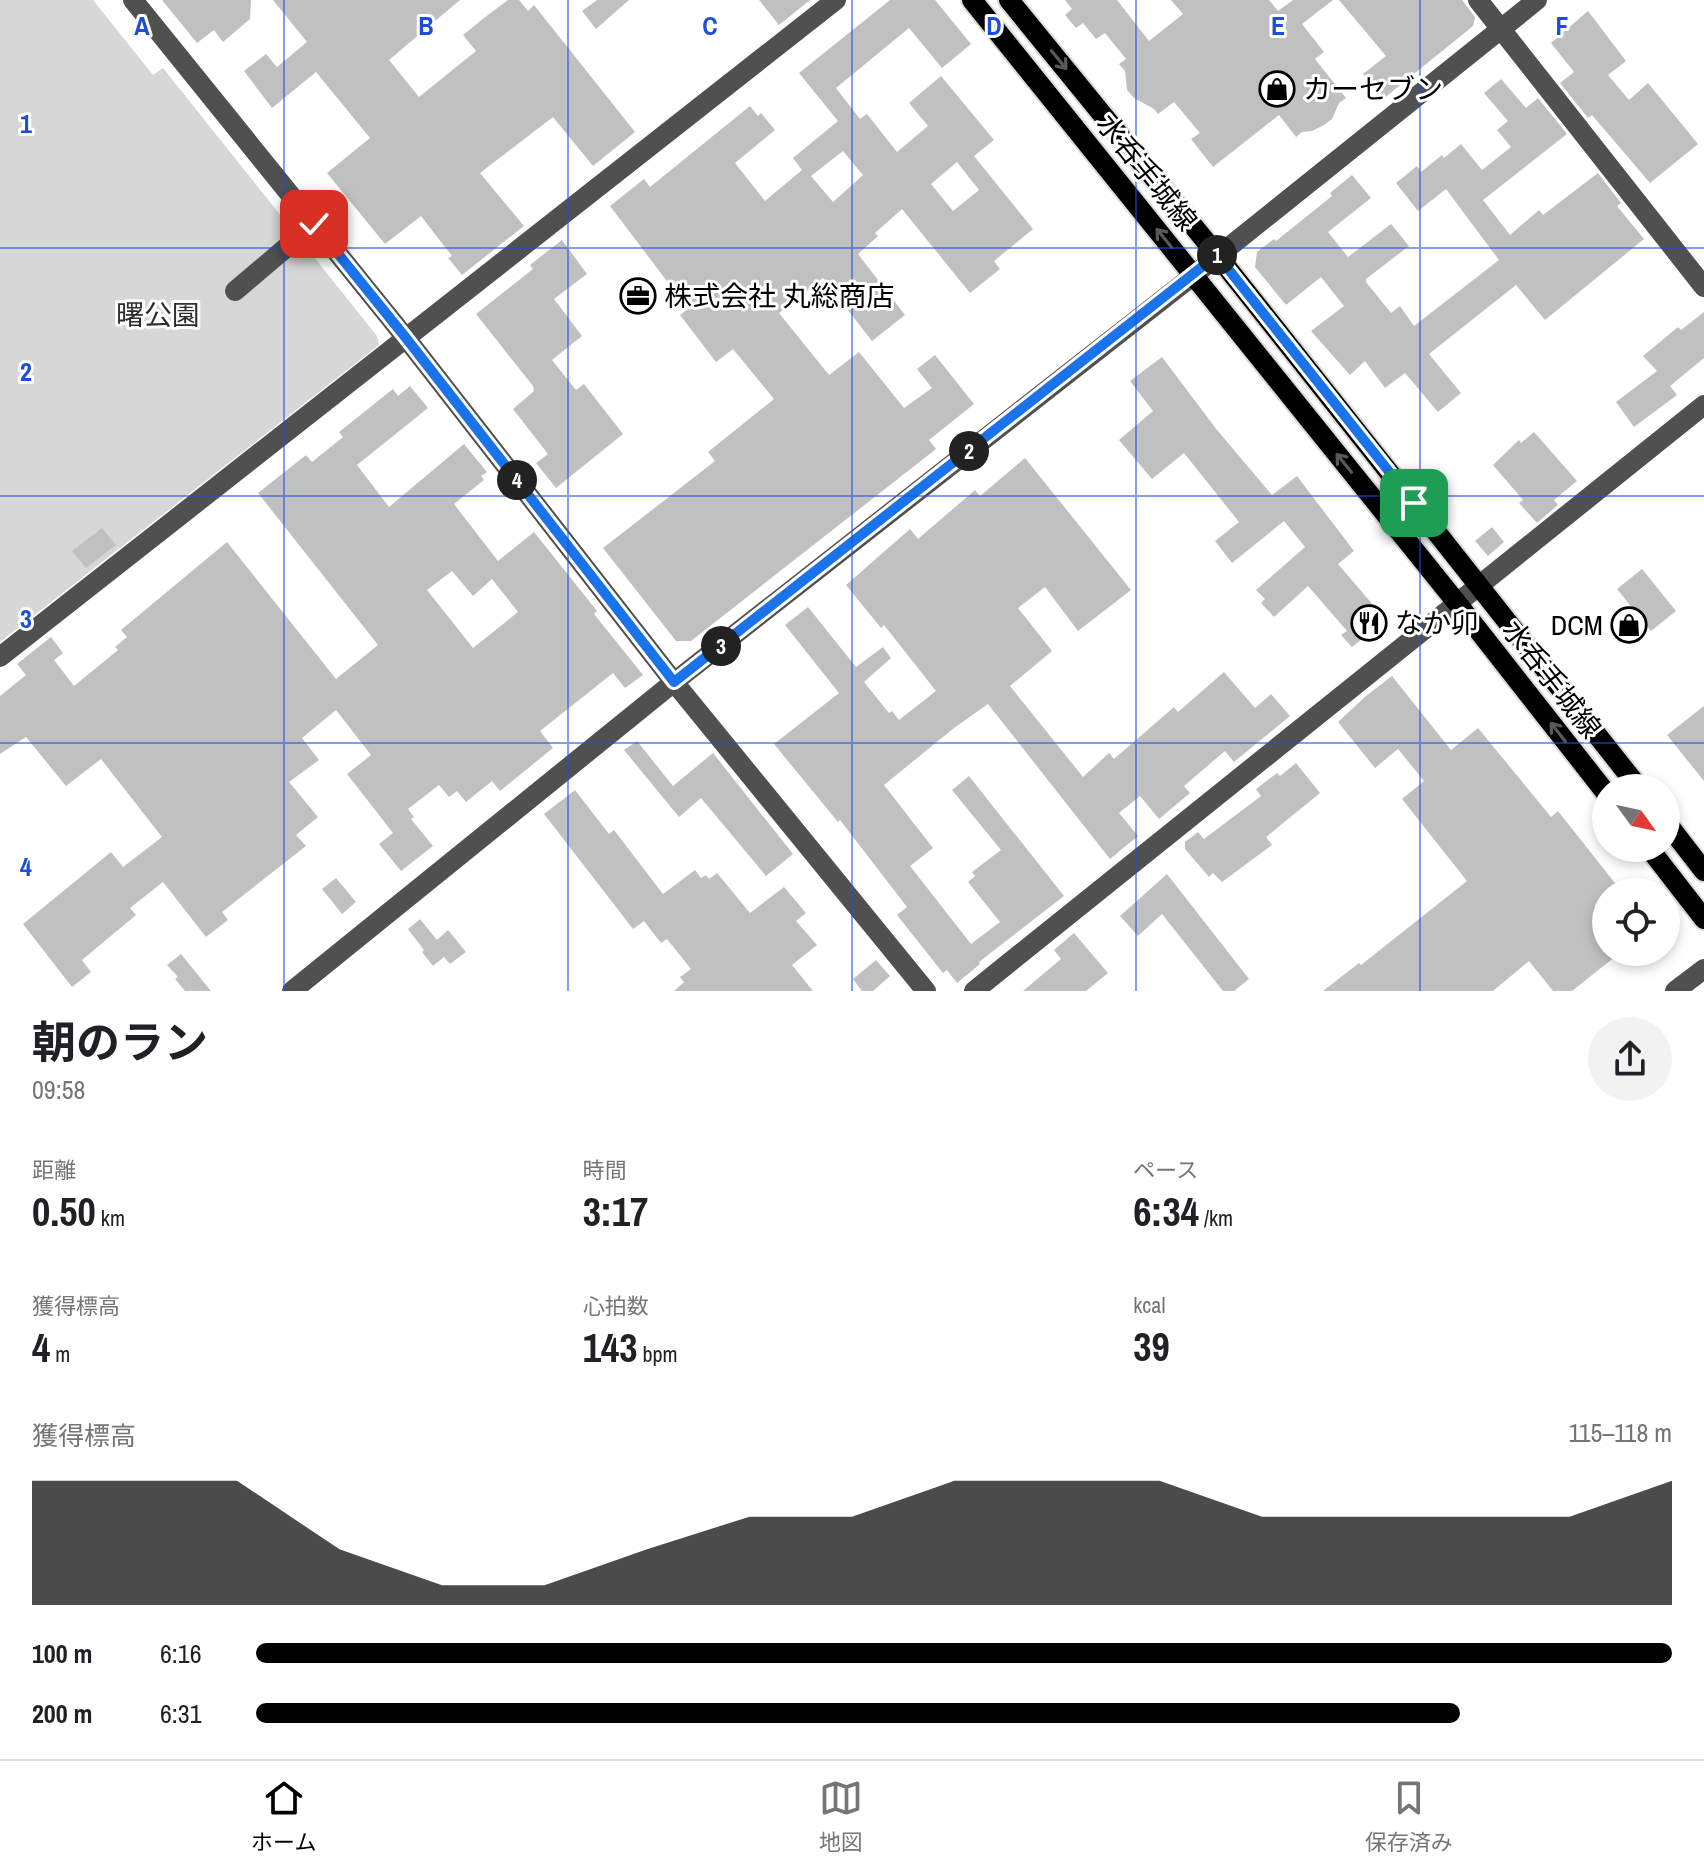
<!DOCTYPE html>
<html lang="ja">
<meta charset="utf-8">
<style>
body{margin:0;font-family:"Archivo Narrow","Noto Sans JP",sans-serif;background:#f2f2f2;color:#202124;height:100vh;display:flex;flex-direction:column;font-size:30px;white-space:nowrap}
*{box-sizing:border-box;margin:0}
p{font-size:26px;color:#757577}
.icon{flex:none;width:44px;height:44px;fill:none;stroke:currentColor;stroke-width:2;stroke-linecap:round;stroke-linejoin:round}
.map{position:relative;height:991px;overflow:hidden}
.details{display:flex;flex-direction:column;background:#fff;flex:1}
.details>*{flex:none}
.needle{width:52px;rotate:123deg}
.tools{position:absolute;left:1592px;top:774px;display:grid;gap:16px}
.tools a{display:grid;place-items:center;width:88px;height:88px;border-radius:50%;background:#fff;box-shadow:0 4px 12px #0003;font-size:40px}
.pin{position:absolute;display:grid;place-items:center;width:68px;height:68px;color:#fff;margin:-34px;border-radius:16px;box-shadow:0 4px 12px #0006}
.km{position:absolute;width:40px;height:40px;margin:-20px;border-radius:50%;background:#222;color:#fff;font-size:22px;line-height:40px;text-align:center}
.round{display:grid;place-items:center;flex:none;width:84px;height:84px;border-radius:42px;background:#f2f2f2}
.overview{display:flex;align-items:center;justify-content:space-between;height:136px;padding:0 32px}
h1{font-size:44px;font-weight:700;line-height:60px}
.stats{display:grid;grid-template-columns:repeat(3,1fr);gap:12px;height:136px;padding:8px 32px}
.stats div{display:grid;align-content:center}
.stats b{font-size:40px;font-weight:700}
.stats small{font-size:22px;font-weight:400}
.stats p{font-size:22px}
.chart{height:224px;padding:16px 32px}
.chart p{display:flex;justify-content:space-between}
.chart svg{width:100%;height:144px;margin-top:8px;fill:#000;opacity:.7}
ul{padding:0 32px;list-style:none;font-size:26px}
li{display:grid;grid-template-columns:128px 96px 1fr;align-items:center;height:60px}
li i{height:20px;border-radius:10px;background:#000}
.menu{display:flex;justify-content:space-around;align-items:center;height:112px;border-top:2px solid #e0e0e0;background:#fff;font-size:22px;color:#757577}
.menu a{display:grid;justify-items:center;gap:4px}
.menu .selected{color:#000}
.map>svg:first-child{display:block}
.green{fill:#d7d7d7}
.building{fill:#c0c0c0;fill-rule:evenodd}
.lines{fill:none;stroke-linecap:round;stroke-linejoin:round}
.major-casing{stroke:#dbdbdb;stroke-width:24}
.minor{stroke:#505050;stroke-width:20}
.major{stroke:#000;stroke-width:20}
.oneway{stroke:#595959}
.route-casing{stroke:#fff;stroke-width:16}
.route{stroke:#1a73e8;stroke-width:10}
.grid{fill:none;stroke:#1d4ed8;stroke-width:2;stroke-opacity:0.55}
.labels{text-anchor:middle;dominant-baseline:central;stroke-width:6;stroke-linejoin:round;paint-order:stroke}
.poi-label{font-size:28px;fill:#000;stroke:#fff;text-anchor:start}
.street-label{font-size:28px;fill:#000;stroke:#fff}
.park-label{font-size:28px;fill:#2e2e2e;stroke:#fff}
.grid-label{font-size:26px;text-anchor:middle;font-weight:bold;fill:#1d4ed8;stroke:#fff;stroke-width:6;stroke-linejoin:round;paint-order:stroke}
</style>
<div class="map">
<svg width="1704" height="991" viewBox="0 0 1704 991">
<rect width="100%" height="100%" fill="#fff"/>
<!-- green -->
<path class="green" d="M0,0H93L153,75L163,68L377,336L379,345L0,642Z"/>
<!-- building -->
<path class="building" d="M162,0H251L250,19L223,42L214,30L197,43Z
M273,0H460L389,60L419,97L476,51L463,35L484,18L508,0H519L528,11L534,5L635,132L593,166L553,117L480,173L524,226L462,275L448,258L452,256L421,216L385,244L327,173L370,138L316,72L272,108L244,71L266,54L277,67L307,42Z
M597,0H629L596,29L582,11Z
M759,0H810L779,25Z
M890,0H935L971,44L942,68L909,28L836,88L860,119L867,114L897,152L928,126L909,103L941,76L994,140L974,156L1033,229L994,261L1000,269L970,293L902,209L875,233L878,236L858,254L905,315L872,341L823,278L779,313L829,375L859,352L904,408L932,388L917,369L935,355L974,404L929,440L936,449L691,641H676L603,548L715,461L708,452L774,399L733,349L716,362L680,315L688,309L610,206L644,179L650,187L750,106L758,116L761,113L775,130L735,163L765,201L802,170L793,158L838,121L799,73ZM843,151L863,175L833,202L811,176ZM957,162L979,190L953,211L931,184Z
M1065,0H1117L1149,41L1183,14L1171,0H1269L1278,11L1293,0H1333L1302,24L1324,52L1315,59L1346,98L1339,103L1332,119L1324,125L1312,131L1302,132L1296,137L1279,115L1213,167L1191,139L1200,133L1174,102L1158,114L1154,109L1134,98L1127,90L1125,71L1119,64L1126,59L1105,33L1096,39L1083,23L1076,28L1065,15L1072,9Z
M1339,0H1462L1475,17L1473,26L1383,99L1363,74L1386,56Z
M1588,11L1626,61L1608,75L1629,100L1648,83L1698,144L1650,183L1592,115L1588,118L1560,83L1574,72L1551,43Z
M1501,79L1526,108L1538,98L1567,134L1483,200L1510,235L1539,210L1543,215L1598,173L1621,203L1617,206L1644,239L1545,320L1516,285L1429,354L1461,393L1438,412L1405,373L1385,388L1365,361L1350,375L1311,331L1344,306L1321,277L1286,305L1255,267L1257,252L1274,239L1276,241L1332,196L1330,193L1352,175L1371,198L1328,232L1348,257L1391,224L1409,246L1366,279V282L1391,313L1400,306L1414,326L1499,260L1446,189L1418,211L1396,183L1417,166L1421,172L1442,155L1444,158L1461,144L1482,170L1511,147L1497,130L1508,121L1484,93Z
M562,240L587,274L554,299L582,336L552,360L576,390L584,384L623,434L556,488L536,463L548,454L513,409L534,391L533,386L476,314L533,269L530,265Z
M1704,312V358L1670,386L1677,395L1634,427L1616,402L1657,371L1643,356L1678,327L1681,330Z
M1162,357L1217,430L1272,495L1297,476L1354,551L1338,564L1386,620L1352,647L1341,635L1347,631L1308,586L1274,617L1261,603L1265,599L1256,590L1305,547L1284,521L1232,563L1215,541L1239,522L1184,453L1152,479L1119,440L1153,411L1130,381Z
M410,386L428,408L357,465L389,507L464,444L487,472L481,476L484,480L454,504L498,561L534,532L597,611L594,614L643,675L625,688L613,673L540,731L553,748L500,791L492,781L466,802L457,791L449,797L439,785L408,809L414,817L411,819L433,846L401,871L379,844L393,833L347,774L371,755L336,710L302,738L319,760L289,782L318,817L296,835L306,846L222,912L228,920L206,937L163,882L130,908L136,915L82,960L91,972L72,987L23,924L111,852L123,867L162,837L101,759L66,786L26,737L0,754V696L26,675L17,664L51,637L63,653L54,660L74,686L118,650L115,647L127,637L121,630L227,542L336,679L378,645L258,493L306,455L312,462L343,437L339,432L393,389L398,396ZM452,571L473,596L492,579L518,612L473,648L427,590Z
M1534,432L1577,481L1554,500L1558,505L1537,523L1519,503L1523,500L1493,465L1519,440L1521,443Z
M1025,458L1131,590L1078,631L1045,587L1018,608L1052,651L1010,686L1083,777L1109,753L1114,759L1174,707L1178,712L1224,672L1255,708L1271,694L1290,716L1234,762L1225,751L1184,786L1190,793L1159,819L1140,796L1119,813L1138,836L1110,859L988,704L954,728L884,785L933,848L910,866L971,944L1000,922L968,882L975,876L972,872L1001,850L952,790L969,776L1064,896L979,962L980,964L957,983L947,970L943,973L897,915L907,907L840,820L838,822L774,744L839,693L785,625L808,607L856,667L883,647L891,658L864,682L889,713L892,711L899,720L936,691L884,625L881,628L846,585L910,529L918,539L975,490L980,496Z
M1492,527L1504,542L1488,556L1475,541Z
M102,528L116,545L86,568L72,551Z
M1642,569L1676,611L1651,631L1617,589Z
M1392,676L1451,750L1478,728L1551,817L1558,811L1622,892H1606V952H1621L1572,991H1553L1529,961L1493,991H1323L1359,963L1361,965L1467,881L1402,799L1424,781L1398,749L1375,768L1338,722L1366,696Z
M1704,706V781L1667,735Z
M637,741L673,786L713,753L793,854L766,876L701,798L679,817L624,750Z
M1296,763L1320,793L1266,837L1272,845L1222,882L1213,873L1209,877L1185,849V842L1198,832L1204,839L1261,796L1256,789L1277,773L1280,776Z
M575,790L609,834L614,830L663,894L695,870L701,878L706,875L709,879L717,873L750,913L784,887L806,913L796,921L817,945L792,965L813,991H674L684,982L680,977L691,969L667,939L661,943L644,921L633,929L544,814Z
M1167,874L1249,979L1234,991H1223L1162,914L1138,936L1120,916Z
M336,878L356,902L342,914L322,889Z
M420,919L437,940L448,930L466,952L450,964L444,957L433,966L422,952L424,950L408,929Z
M1074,933L1108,973L1086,991H1023L1061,959L1054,950Z
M181,954L211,991H185L175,979L178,977L167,965Z
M876,960L890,976L873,991H862L853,979Z"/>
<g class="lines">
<defs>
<path id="major" d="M972,0L1457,603L1606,793
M1009,0L1217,255L1639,788
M1666,822L1704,871
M1649,848L1704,919"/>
</defs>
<!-- major casing -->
<use href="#major" class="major-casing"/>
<!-- minor -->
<path class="minor" d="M133,0L406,338L674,682L926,991
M1478,0L1704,287
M235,291L314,224
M0,657L836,0
M292,991L674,682L1194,275L1537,0
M974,991L1704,405
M1675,991L1704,969"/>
<!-- major -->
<use href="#major" class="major"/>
</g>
<!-- one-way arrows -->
<defs><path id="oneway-shaft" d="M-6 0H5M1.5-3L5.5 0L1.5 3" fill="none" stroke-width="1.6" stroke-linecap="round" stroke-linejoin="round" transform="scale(2)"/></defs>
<g class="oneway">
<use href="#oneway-shaft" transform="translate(1059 60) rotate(51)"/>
<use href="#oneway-shaft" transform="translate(1164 238) rotate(-129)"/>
<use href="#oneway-shaft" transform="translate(1344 463) rotate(-129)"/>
<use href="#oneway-shaft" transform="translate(1558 732) rotate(-128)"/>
</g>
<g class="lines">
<defs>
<path id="route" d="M314,224L406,338L674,682L1217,255L1414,503"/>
</defs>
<!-- route casing -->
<use href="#route" class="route-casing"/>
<!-- route -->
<use href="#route" class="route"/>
</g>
<!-- grid -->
<path class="grid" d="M284,0V991M568,0V991M852,0V991M1136,0V991M1420,0V991M0,248H1704M0,496H1704M0,743H1704"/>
<!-- icons -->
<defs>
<symbol id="shop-ring" viewBox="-11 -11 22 22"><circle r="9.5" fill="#fff" stroke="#000" stroke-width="1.5"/><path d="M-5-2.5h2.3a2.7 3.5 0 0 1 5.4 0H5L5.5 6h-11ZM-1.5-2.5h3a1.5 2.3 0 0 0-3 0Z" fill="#000"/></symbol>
<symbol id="office-ring" viewBox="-11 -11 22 22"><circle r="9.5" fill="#fff" stroke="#000" stroke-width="1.5"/><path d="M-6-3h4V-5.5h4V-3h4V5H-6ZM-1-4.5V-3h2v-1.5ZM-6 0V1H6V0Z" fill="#000"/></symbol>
<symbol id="restaurant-ring" viewBox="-11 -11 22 22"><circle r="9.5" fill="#fff" stroke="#000" stroke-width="1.5"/><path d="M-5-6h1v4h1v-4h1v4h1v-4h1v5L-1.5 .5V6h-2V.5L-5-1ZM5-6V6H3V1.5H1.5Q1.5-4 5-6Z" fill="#000"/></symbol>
</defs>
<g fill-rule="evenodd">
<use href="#shop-ring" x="1257" y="69" width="40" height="40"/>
<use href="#office-ring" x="618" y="276" width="40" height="40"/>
<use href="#restaurant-ring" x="1349" y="603" width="40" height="40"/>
<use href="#shop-ring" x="1609" y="605" width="40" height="40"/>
</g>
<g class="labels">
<!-- poi labels -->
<g class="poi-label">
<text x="1303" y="89">カーセブン</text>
<text x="664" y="296">株式会社 丸総商店</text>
<text x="1395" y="623">なか卯</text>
<text x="1603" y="625" text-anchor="end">DCM</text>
</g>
<!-- street labels -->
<g class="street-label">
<text transform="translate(1147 172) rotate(51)">水呑手城線</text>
<text transform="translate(1552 679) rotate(52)">水呑手城線</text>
</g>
<!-- park labels -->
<g class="park-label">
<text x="158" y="315">曙公園</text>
</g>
</g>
<g class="grid-label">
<text x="142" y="35">A</text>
<text x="426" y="35">B</text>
<text x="710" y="35">C</text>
<text x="994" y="35">D</text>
<text x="1278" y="35">E</text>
<text x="1562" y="35">F</text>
<text x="26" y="133">1</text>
<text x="26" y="381">2</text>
<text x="26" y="628">3</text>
<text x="26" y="876">4</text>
</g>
</svg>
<div class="tools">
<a><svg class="needle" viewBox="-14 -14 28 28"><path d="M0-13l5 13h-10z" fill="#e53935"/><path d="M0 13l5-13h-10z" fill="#757577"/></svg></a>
<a><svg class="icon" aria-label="locate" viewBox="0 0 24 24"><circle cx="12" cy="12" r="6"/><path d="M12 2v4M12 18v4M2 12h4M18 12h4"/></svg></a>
</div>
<div class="pin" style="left:1414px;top:503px;background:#1e9e55"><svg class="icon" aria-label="arrive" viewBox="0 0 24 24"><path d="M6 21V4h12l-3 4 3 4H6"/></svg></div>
<div class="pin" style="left:314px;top:224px;background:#d93025"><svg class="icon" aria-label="check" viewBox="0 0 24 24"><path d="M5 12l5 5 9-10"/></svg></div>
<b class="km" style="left:1217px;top:255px">1</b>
<b class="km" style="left:969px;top:451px">2</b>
<b class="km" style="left:721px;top:646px">3</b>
<b class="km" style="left:517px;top:480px">4</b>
</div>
<section class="details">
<div class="overview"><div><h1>朝のラン</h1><p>09:58</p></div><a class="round"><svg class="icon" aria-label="share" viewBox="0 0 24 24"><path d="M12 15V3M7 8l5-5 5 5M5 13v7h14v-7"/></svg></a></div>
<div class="stats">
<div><p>距離</p><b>0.50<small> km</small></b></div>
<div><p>時間</p><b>3:17</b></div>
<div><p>ペース</p><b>6:34<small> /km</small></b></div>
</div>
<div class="stats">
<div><p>獲得標高</p><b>4<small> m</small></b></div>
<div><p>心拍数</p><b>143<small> bpm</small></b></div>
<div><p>kcal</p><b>39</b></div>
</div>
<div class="chart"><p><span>獲得標高</span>115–118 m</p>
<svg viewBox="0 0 160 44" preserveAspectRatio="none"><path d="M0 44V6L10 6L20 6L30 27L40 38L50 38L60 27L70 17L80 17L90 6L100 6L110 6L120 17L130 17L140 17L150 17L160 6V44z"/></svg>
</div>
<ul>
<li><b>100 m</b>6:16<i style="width:100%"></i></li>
<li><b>200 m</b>6:31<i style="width:85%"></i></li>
</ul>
</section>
<nav class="menu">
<a class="selected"><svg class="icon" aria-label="home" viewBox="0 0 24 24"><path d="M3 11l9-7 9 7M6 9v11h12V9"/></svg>ホーム</a>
<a><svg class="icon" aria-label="map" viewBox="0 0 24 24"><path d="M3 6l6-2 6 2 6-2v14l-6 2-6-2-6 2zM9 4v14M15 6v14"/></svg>地図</a>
<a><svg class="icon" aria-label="saved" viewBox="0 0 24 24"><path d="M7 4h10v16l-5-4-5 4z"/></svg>保存済み</a>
</nav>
